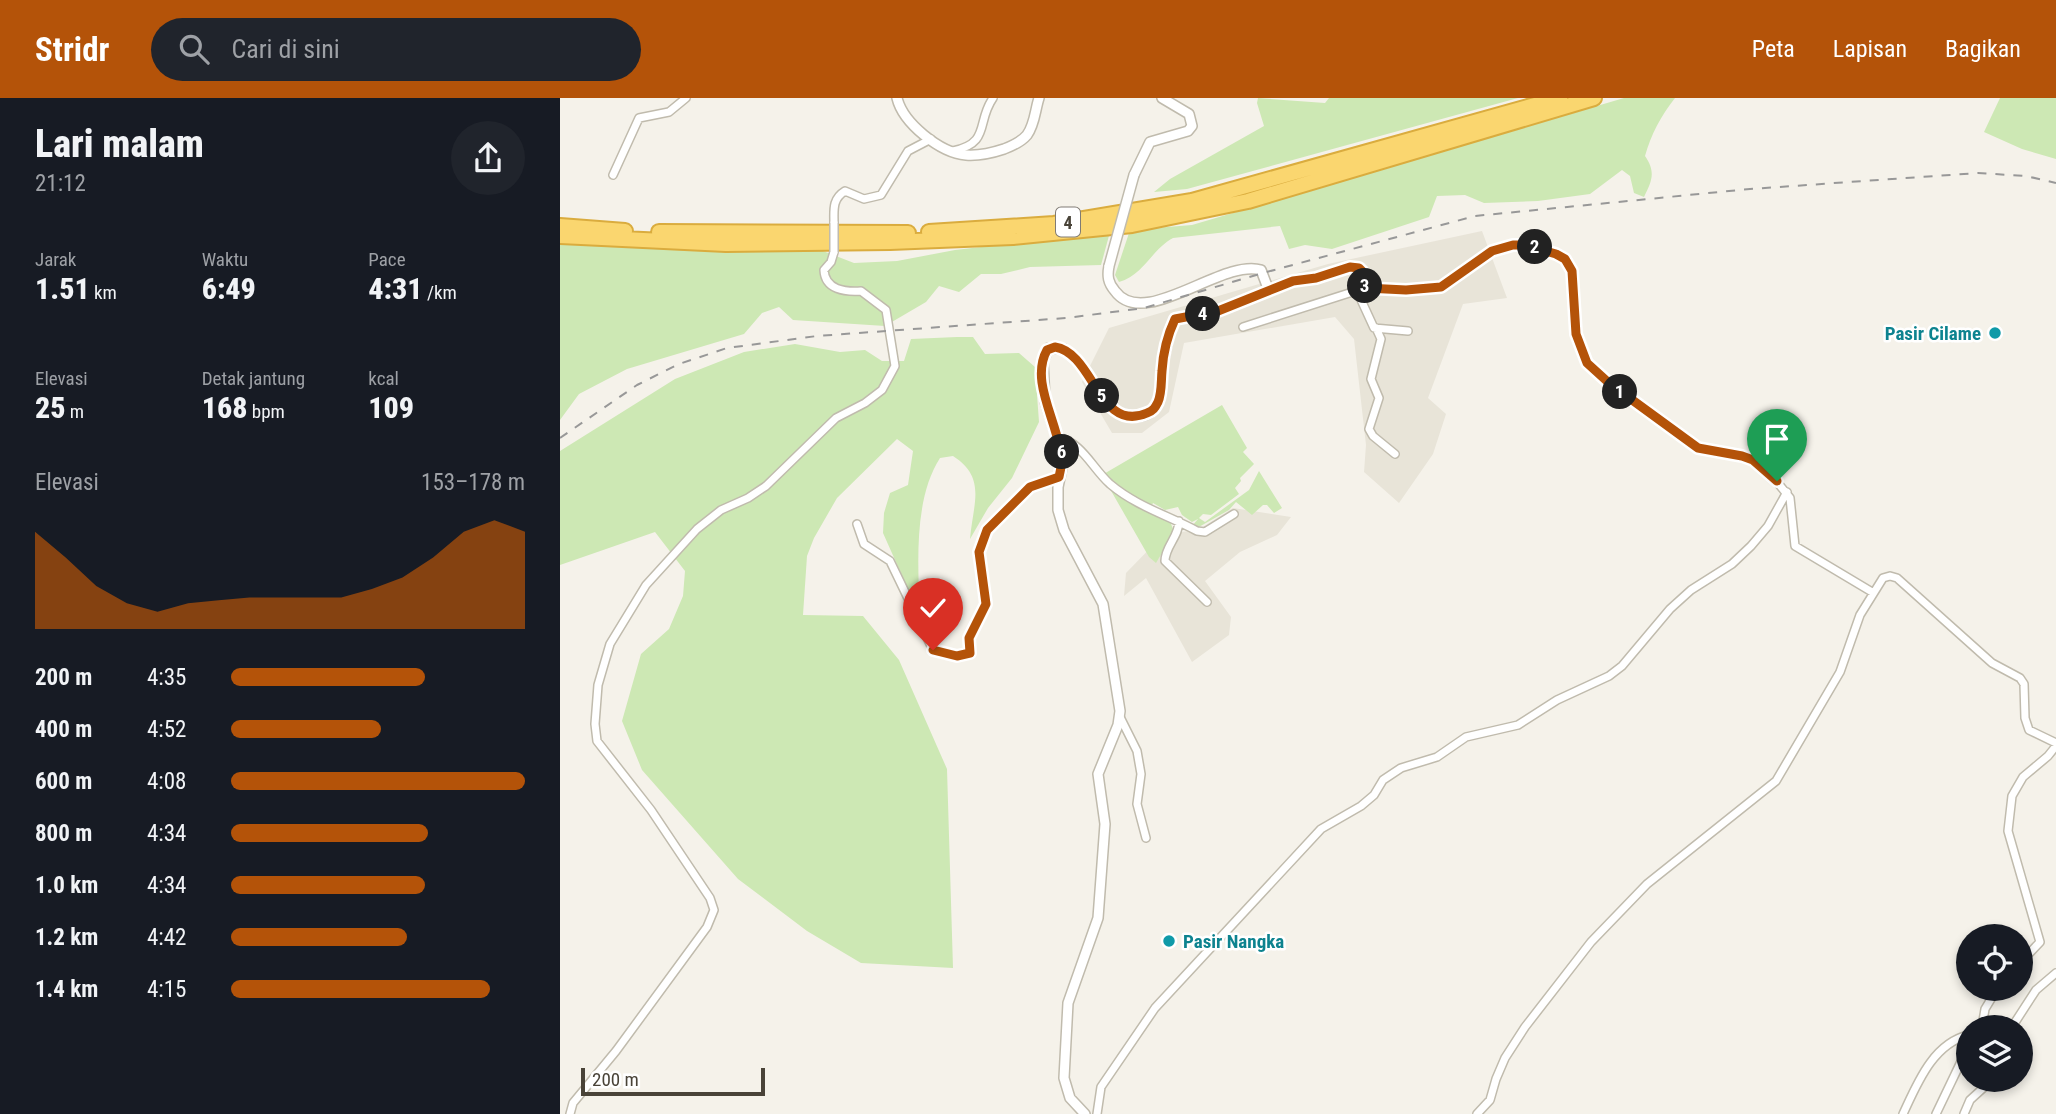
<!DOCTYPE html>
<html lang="id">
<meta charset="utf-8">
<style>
body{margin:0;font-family:"Roboto Condensed",sans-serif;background:#20242c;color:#f1f3f6;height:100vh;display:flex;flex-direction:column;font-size:26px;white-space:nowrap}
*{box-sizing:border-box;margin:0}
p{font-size:23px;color:#9ea1a6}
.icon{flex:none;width:38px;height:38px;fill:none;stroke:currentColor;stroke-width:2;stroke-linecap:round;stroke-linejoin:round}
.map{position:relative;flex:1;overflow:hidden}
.drawer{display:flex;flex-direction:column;background:#171b24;width:560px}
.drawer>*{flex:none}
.tools{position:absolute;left:1396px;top:826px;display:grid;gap:14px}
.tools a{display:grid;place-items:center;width:77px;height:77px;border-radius:50%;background:#171b24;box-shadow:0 4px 10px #0003;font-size:35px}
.scale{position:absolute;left:21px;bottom:18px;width:184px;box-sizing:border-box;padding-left:7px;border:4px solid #494338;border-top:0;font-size:19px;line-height:24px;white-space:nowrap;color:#494338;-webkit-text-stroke:5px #fff;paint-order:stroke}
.pin{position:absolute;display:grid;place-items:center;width:60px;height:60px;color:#fff;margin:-72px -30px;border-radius:50% 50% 50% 0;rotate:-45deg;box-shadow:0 0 7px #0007}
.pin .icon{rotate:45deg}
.km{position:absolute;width:35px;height:35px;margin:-18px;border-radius:50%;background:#222;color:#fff;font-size:19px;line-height:35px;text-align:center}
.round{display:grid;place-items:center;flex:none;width:74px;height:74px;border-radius:37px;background:#20242c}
.headline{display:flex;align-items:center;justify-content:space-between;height:119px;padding:0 35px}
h1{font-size:38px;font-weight:800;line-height:52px}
.stats{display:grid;grid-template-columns:repeat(3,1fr);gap:10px;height:119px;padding:7px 35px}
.stats div{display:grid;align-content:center}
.stats b{font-size:30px;font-weight:800}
.stats small{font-size:19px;font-weight:400}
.stats p{font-size:19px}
.chart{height:196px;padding:14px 35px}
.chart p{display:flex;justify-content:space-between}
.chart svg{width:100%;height:126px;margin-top:7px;fill:#b45309;opacity:.7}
ul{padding:0 35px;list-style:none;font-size:23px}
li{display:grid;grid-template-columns:112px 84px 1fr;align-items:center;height:52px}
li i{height:18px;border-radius:9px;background:#b45309}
header{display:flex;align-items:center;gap:42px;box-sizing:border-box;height:98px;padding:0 35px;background:#b45309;color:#fff}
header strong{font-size:33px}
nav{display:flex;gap:38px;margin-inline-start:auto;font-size:24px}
.search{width:490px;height:63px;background:#20242c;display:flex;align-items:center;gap:18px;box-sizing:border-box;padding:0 24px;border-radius:38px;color:#9ea1a6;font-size:26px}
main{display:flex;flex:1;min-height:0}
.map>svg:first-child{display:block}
.residential{fill:#e8e4d8}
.green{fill:#cde8b4}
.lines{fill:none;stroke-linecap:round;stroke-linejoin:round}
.minor-casing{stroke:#c0bbad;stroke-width:10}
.tertiary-casing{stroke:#c0bbad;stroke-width:12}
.motorway-casing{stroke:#daac3e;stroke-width:18}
.minor{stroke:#fff;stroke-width:7}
.tertiary{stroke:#fff;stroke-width:9}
.motorway{stroke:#fad66f;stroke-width:14}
.rail{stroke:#989898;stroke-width:2;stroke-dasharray:9 9;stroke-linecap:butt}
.minor-bridge-casing{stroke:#c0bbad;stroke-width:10;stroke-linecap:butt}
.tertiary-bridge-casing{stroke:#c0bbad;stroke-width:12;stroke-linecap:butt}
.minor-bridge{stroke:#fff;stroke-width:7}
.tertiary-bridge{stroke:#fff;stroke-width:9}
.route-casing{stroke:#fff;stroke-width:14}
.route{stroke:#b45309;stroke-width:9}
.culture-dot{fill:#0f9aa8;stroke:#fff;stroke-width:2.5}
.labels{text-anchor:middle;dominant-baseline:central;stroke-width:5;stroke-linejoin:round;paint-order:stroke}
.shield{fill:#fff;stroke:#807b74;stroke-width:2}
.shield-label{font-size:18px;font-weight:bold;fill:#494338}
.culture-label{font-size:19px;font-weight:bold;fill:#0d838f;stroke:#fff;text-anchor:end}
</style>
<header>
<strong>Stridr</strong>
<div class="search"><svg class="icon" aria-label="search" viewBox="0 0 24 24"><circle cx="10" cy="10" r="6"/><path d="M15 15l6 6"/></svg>Cari di sini</div>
<nav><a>Peta</a><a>Lapisan</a><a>Bagikan</a></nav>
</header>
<main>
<section class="drawer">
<div class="headline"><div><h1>Lari malam</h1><p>21:12</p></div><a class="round"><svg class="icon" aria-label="share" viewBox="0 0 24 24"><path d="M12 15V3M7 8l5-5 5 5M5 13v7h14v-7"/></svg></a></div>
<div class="stats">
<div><p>Jarak</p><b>1.51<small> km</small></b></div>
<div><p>Waktu</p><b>6:49</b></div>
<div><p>Pace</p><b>4:31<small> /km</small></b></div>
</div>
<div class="stats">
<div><p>Elevasi</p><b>25<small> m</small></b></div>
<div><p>Detak jantung</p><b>168<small> bpm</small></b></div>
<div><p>kcal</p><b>109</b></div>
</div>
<div class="chart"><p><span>Elevasi</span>153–178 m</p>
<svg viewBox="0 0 160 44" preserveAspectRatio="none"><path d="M0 44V10L10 19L20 29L30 35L40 38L50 35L60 34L70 33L80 33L90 33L100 33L110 30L120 26L130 19L140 10L150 6L160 10V44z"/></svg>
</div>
<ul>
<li><b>200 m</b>4:35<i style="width:66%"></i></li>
<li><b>400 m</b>4:52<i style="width:51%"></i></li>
<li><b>600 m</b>4:08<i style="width:100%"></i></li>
<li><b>800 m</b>4:34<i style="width:67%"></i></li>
<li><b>1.0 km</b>4:34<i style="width:66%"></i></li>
<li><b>1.2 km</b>4:42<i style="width:60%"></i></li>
<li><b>1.4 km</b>4:15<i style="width:88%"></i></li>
</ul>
</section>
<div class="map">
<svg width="1496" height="1016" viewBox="0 0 1496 1016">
<rect width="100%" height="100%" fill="#f5f2ea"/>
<!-- residential -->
<path class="residential" d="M922,133L947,200L903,206L868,300L886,316L873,356L839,405L804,374L806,347L794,241L775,219L624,245L609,314L582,335H552L522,284L549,230L768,166Z
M673,410L731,419L717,437L680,454L645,483L671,519L669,537L632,564L586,480L564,498L566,475L604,436L638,432Z"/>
<!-- green -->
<path class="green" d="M698,0L765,5L769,0H958L627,91L594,94L610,81L704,28L697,5Z
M1064,0H1115C1101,18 1091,36 1085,58C1096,74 1092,83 1084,99L1074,95L1070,78L1062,72L1030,96L978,103L924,105L905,97L877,98L869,119L772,151L745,147L729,151L720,128L613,140C591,152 584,177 559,184L555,177L570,132L632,127Z
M1440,0H1496V61L1462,51L1424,34Z
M550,134L541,167L470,169L441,176H421L399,194L379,188L366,204L325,228L233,222L219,209L202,215L184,236L67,271L19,296L0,322V144L156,153H263L294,165L337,163L395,152Z
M397,239H413L425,256L459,255L475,269L479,324L452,380L428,410L410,441C413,405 427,380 393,358L380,360C353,402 358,469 360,518L323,435L324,415L330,395L348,387L353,353L337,341L277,400L254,440L247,458L243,517L303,518L339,562L387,671L393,870L301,865L247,833L178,781L82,672L62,623L81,556L109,531L123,498L125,473L95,434L0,467V353L115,281L184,254L235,246L280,254L305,252L322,263H344L351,241Z
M662,307L687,350L683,354L694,366L680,380L681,383L675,390L679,396L651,417L643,416L639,420L645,424L689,392L699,373L722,410L714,415L707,407H703L692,417L676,404L669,412L637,430L632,428L638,421L632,424L622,417L618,409L605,412L593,405L590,411L610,423L614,434L596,465L589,459L542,377Z"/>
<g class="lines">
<defs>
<path id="minor" d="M393,53C431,45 416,24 433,0
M53,77L79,20L109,14L126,0
M274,125C274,112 272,101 285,93L304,101L321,97L348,53L371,41
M709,193L733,183L756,180L795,168L803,174L805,190
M797,193L814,230L848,233
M683,229L805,190L847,192L881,189L932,153L953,147H965L996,156L1005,161L1012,173L1016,236L1027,265L1049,285L1138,350L1182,358L1193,362L1213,379L1230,400L1235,448L1312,494
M816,230L821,241L811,281L819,300L809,331L813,338L835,356
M497,339C522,344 532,370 550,386C576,408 607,417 637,433L645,434L674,416
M619,423C619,439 605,448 605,463L647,504
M297,426L304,446L330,463L373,552C384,558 401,560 411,553L409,540L426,506L419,454L427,432L470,389L499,379
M560,619L577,653L581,676L577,706L586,740
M1461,864L1480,844L1448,733L1452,698L1463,679L1488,658L1496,648
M1422,929L1425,911L1437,891
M1452,929L1476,892L1496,875
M10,1016L13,1005L56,953L147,829L154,812L150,800L91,712L37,643L35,626L38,587L50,546L86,487L137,431L161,412L188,400L206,388L276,320L305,305L322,292L335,268L326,212L301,193C285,194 265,192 264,172L271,164L274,154
M537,1016L541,989L595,910L761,731L801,708L814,697L823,682L841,670L877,659L906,639L958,627L997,602L1049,578L1062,568L1110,511L1131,492L1172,466L1191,448L1208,428L1227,394
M917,1016L930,1002L936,981L945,960L965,929L1031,844L1087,786L1216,683L1280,574L1300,517L1323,480L1330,478L1337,480L1432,565L1460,580L1464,586L1465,620L1469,632L1496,645
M1343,1016C1357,986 1373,945 1409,937
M1376,1016L1409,947
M1404,1016L1410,1002L1432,982"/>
<path id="tertiary" d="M337,0C343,25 380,55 406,57C420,58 432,55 444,51C452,48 462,43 467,37C475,26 475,12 479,0
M574,77L590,44L628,33L632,28L629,16L602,0
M525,1016L510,1000L504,980L508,905L538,820L545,726L538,676L558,627L560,613L543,506L504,432L498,412V389L503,365L501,351L485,303L483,263L489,250L504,251C523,265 533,288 547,306C559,320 589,326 597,305C602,295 601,284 602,273C604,256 608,237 615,221L658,213L709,193L701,172C662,160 584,233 555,193C548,185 547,178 549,168"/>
<path id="motorway" d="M0,128L65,133
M99,134L348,135
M369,134L494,126L632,103L1000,0
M0,138L166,146L330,144L453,139L572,127L688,103L1034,0"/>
</defs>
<!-- minor casing -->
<use href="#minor" class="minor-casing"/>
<!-- tertiary casing -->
<use href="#tertiary" class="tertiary-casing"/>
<!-- motorway casing -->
<use href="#motorway" class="motorway-casing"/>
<!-- minor -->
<use href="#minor" class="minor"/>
<!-- tertiary -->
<use href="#tertiary" class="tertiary"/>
<!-- motorway -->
<use href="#motorway" class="motorway"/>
<!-- rail -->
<path class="rail" d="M0,340L77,287L119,266L167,250L257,238L506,220L584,210L703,175L915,118L1190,91L1418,75L1466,78L1496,85"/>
<defs>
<path id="minor-bridge" d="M274,154V125"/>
<path id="tertiary-bridge" d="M549,168L574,77"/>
</defs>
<!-- minor-bridge casing -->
<use href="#minor-bridge" class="minor-bridge-casing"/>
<!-- tertiary-bridge casing -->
<use href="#tertiary-bridge" class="tertiary-bridge-casing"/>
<!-- minor-bridge -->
<use href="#minor-bridge" class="minor-bridge"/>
<!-- tertiary-bridge -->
<use href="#tertiary-bridge" class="tertiary-bridge"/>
</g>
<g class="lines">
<defs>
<path id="route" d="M373,552L397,558L410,555L409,540L426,506L419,454L427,432L470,389L499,379C511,339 466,290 487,252L495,249C534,255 539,336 587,315C593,313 595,310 598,304C602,295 601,283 602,273C603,255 608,236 615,221L658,213L733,183L756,180L790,169L799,170L803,174L806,190L846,192L881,189L932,153L953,147H965L996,156L1005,161L1012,173L1016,236L1027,265L1049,285L1138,350L1182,358L1193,362L1217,383"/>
</defs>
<!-- route casing -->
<use href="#route" class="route-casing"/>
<!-- route -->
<use href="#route" class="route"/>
</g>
<!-- markers -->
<g class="culture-dot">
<circle cx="1435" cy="235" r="7"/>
<circle cx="609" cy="843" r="7"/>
</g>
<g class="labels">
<!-- shield labels -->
<rect class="shield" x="496" y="109.5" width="24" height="29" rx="5"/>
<g class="shield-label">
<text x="508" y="124">4</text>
</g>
<!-- culture labels -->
<g class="culture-label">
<text x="1421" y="235">Pasir Cilame</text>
<text x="623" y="843" text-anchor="start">Pasir Nangka</text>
</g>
</g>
</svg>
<div class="tools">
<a><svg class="icon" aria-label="locate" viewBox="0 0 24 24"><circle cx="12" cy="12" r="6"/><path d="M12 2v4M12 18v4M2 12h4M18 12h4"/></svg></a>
<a><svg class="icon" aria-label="layers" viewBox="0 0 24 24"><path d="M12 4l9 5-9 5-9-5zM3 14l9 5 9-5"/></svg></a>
</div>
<div class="scale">200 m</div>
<div class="pin" style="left:1217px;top:383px;background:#1e9e55"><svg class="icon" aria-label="arrive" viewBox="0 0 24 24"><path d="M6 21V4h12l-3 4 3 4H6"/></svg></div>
<div class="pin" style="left:373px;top:552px;background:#d93025"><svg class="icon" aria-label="check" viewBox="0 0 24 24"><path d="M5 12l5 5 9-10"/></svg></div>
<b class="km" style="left:1060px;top:294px">1</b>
<b class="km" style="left:975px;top:149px">2</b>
<b class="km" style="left:805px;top:188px">3</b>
<b class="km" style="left:643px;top:216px">4</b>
<b class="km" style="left:542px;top:298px">5</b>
<b class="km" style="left:502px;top:354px">6</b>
</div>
</main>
